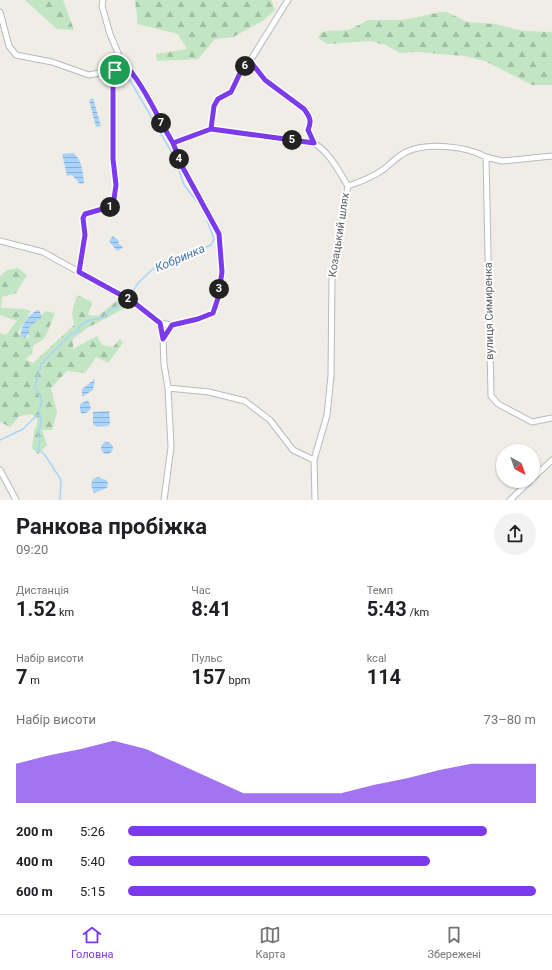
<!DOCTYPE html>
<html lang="uk">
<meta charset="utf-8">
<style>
body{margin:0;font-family:Roboto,sans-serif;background:#f2f2f2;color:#202124;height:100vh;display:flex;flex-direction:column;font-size:15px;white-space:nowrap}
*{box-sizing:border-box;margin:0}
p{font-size:13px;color:#757577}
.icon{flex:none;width:22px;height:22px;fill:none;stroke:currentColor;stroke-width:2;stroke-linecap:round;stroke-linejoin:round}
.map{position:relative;height:500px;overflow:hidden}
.details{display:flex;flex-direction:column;background:#fff;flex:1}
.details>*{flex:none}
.needle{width:26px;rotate:140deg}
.buttons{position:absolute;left:496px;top:444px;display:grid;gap:8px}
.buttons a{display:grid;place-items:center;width:44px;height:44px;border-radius:50%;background:#fff;box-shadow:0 1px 3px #0004;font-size:20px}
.pin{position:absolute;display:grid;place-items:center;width:34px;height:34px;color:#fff;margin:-17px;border:2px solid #fff;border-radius:50%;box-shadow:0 1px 4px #0007}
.km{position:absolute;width:20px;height:20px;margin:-10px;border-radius:50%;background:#222;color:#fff;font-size:11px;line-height:20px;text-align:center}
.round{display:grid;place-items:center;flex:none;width:42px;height:42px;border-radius:21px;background:#f2f2f2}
.summary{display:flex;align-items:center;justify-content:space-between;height:68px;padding:0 16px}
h1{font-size:22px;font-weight:700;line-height:30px}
.figures{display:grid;grid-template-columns:repeat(3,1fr);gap:6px;height:68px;padding:4px 16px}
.figures div{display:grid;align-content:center}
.figures b{font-size:20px;font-weight:700}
.figures small{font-size:11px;font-weight:400}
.figures p{font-size:11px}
.chart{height:112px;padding:8px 16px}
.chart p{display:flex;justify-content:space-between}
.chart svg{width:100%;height:72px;margin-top:4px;fill:#7c3aed;opacity:.7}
ul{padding:0 16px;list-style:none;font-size:13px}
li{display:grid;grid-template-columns:64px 48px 1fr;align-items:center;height:30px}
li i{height:10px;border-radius:5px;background:#7c3aed}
.menu{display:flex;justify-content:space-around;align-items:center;height:56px;border-top:1px solid #e0e0e0;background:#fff;font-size:11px;color:#757577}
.menu a{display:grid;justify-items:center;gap:2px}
.menu .selected{color:#7c3aed}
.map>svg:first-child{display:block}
.forest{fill:url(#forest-firs)}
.water{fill:url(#water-rules)}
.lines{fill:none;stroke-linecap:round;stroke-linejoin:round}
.stream{stroke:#a8d4fc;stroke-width:1.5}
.minor-casing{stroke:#b7babe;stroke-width:7}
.minor{stroke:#fff;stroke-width:5}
.route-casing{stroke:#fff;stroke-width:8}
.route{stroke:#7c3aed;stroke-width:5}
.labels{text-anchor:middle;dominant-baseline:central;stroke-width:4;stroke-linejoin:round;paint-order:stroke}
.street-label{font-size:11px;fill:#5d6065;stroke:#fff}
.water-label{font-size:12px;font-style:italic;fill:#4474ae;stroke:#fff}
</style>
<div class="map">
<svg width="552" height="500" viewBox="0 0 552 500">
<defs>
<pattern id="forest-firs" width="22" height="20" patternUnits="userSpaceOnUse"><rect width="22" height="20" fill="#c2e5c4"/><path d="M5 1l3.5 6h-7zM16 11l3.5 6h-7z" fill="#a1bda3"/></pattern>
<pattern id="water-rules" width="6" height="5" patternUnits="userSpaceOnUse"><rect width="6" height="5" fill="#a8d4fc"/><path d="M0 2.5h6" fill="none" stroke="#8cafd0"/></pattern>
</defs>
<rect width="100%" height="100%" fill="#efede5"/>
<!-- forest -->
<path class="forest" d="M25,0H63L74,30L57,29Z
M135,0H271L275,10L264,20L233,37L215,39L198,59L157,61L156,54L187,49L178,34L138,24Z
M441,12H447L467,22L495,24L523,31L552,32V85H532L485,61L465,56L417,52L400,53L386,45L370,41L327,44L318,38L321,33L326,31L349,30L368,20H403Z
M18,268L27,275L16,293L2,297L1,308L25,309L31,311L18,333L29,338L28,327L46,311L55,313L45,338L33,346L32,354L25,359L33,363L74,325L72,313L77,295L92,302L88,315L98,316L119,299L129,306L87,328L73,339V349L97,336L102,345L113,347L120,339L123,343L108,363L96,357L85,373L67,371L51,388L57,412L52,430H42L47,445L38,454L32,448L34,432L38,420L32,414L19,416L10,427L0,422V333L6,335L17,321L0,315V276L7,270Z"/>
<!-- water -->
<path class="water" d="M93,98L101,126L96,127L89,100Z
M73,153C82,159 83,173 84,183L80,184L72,175L67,176L62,154Z
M113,236L119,241L118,244L121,245L123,248L117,251L109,241Z
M39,310L42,317L29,327V333L25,338L21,335C21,325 30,312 39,310Z
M95,379L93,390L82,397V389Z
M88,400L91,408L88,412L82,414L80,411V404Z
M109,411L110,423L108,426L97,427L93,424V412Z
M101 448a6 6 0 1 1 12 0a6 6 0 1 1-12 0Z
M98,477L106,480L108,483L107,488L94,493L91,485L93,479Z"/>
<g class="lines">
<!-- stream -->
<path class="stream" d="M121,71L131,82L175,158L184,185L203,209L214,239L211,245L153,269L138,283L130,297
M0,440L23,429L36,416L40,415
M60,500L61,480L45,455L38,449L40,441L38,434L41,422L39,410L42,401L35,387L41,364L71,334L79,331V326L90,320L103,318L110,310L126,302"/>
<defs>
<path id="minor" d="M103,0L102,6L110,34L121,60L142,87L173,143L211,129L314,143C330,153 338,170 348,186L332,276L331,376L327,415L314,460L315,500
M288,0L250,61L265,80L305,109C310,117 312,121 308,130L314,143
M0,12L9,46L16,55L52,62L89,75L115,70
M121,60L115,70L113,80V159L116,185L113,206L85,214L83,218L85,235L79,272L132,301L160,323L172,325
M211,129L214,106L218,99L231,92L241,71L250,61
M486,157L502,161L552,156
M348,186C360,182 373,177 384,169C390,164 398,156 406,152C427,142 466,146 486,157L491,396L498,404L532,422L552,418
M0,241L43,252L79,272
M160,323L163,339
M168,388L209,392L245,401L270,420L293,450L314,460
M0,470L16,500
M533,478L552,460
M164,500L171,447L168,388L164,364L163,339L172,325L198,319L213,313L218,298L222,272L219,233L183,168L173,143
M510,500L530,481"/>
</defs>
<!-- minor casing -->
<use href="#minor" class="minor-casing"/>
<!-- minor -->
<use href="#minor" class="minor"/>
</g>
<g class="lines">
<defs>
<path id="route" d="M115,70L113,80V159L116,185L113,206L85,214L83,218L85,235L79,272L132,301L160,323L163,339L172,325L198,319L213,313L218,298L222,272L219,234L183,168L173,143L211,129L314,143L308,130C312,121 310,117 304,109L265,80L250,61L241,71L231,92L218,99L214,106L211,129L173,143C156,115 144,84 121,60L115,70"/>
</defs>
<!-- route casing -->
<use href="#route" class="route-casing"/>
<!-- route -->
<use href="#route" class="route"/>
</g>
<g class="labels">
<!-- street labels -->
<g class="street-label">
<text transform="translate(339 235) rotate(-81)">Козацький шлях</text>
<text transform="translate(489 311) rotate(-91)">вулиця Симиренка</text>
</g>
<!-- water labels -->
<g class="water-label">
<text transform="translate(180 258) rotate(-23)">Кобринка</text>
</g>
</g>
</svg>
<div class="buttons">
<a><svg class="needle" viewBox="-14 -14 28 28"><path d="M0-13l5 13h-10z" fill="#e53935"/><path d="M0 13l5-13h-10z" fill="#757577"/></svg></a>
</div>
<div class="pin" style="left:115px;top:70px;background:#1e9e55"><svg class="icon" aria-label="arrive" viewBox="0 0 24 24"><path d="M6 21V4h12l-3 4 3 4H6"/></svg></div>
<b class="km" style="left:110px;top:207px">1</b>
<b class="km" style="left:128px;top:299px">2</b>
<b class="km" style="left:219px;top:289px">3</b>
<b class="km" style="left:179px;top:159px">4</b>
<b class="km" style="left:292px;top:140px">5</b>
<b class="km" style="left:245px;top:66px">6</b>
<b class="km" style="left:161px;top:123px">7</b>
</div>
<section class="details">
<div class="summary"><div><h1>Ранкова пробіжка</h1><p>09:20</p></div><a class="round"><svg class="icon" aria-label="share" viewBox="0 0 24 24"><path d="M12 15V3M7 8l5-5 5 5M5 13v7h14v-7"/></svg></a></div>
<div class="figures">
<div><p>Дистанція</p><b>1.52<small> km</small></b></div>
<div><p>Час</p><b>8:41</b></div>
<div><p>Темп</p><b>5:43<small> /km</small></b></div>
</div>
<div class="figures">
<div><p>Набір висоти</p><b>7<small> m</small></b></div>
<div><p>Пульс</p><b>157<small> bpm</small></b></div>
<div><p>kcal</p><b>114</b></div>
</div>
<div class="chart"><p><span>Набір висоти</span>73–80 m</p>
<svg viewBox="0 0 160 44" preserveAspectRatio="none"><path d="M0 44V20L10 15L20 11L30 6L40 11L50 20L60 29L70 38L80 38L90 38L100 38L110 33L120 29L130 24L140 20L150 20L160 20V44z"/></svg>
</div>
<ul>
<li><b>200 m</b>5:26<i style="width:88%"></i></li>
<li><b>400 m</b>5:40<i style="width:74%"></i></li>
<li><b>600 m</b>5:15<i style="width:100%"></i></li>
</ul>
</section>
<nav class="menu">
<a class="selected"><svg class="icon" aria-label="home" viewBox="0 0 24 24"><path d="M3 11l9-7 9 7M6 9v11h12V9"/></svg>Головна</a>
<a><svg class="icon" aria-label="map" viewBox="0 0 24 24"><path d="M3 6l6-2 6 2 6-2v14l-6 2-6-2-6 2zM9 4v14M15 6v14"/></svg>Карта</a>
<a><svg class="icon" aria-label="saved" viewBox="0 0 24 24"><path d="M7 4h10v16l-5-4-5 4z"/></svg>Збережені</a>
</nav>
